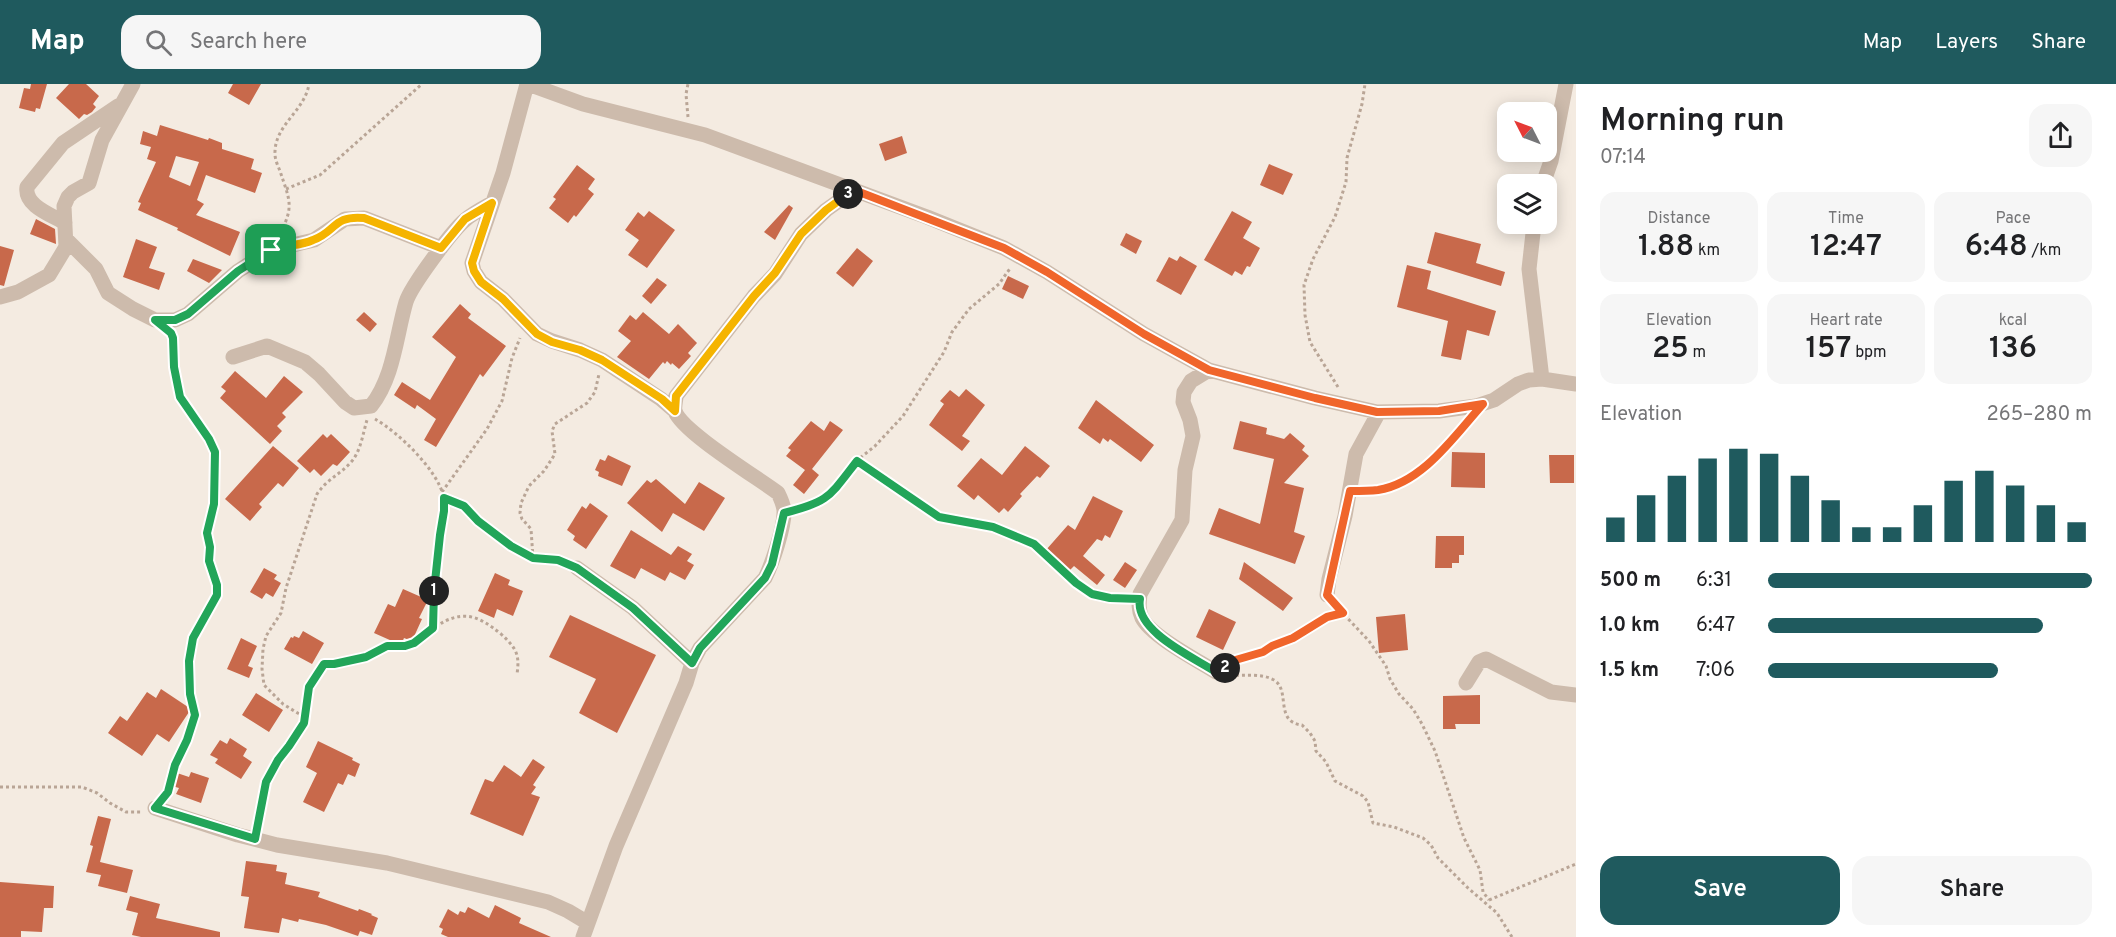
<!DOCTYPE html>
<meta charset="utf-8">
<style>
body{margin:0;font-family:Overpass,sans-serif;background:#f6f6f6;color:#202124;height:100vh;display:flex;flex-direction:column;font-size:22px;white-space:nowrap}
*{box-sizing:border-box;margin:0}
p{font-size:20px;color:#757577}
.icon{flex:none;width:33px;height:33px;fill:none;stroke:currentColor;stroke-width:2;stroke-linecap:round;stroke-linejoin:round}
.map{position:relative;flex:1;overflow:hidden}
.side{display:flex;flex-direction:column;background:#fff;width:540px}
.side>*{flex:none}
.needle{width:39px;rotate:312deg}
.buttons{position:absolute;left:1497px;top:18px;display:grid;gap:12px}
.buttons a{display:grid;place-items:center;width:60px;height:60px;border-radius:12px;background:#fff;box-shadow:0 3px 15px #0003;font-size:30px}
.pin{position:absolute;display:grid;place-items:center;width:51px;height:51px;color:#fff;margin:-26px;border-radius:12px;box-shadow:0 3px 9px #0006}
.km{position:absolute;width:30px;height:30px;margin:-15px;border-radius:50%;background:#222;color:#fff;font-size:16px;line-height:30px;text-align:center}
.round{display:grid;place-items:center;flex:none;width:63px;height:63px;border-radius:18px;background:#f6f6f6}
.headline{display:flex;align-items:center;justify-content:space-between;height:102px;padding:0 24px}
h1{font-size:33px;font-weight:600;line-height:45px}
.figures{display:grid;grid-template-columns:repeat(3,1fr);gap:9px;height:102px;padding:6px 24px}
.figures div{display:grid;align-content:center;border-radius:15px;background:#f6f6f6;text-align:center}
.figures b{font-size:30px;font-weight:600}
.figures small{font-size:16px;font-weight:400}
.figures p{font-size:16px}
.chart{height:168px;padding:12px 24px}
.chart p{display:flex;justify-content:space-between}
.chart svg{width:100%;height:108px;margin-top:6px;stroke:#1f5a5e;stroke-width:6}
.action{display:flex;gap:12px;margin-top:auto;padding:12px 24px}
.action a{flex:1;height:69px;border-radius:18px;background:#1f5a5e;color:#fff;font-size:24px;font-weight:600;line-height:69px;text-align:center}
.action a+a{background:#f6f6f6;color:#202124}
ul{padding:0 24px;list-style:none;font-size:20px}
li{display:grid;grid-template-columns:96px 72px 1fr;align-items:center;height:45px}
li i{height:15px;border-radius:8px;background:#1f5a5e}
header{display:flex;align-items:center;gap:36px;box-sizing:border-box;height:84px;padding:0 30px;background:#1f5a5e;color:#fff}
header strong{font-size:28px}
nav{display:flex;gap:33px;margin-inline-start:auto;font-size:21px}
.search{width:420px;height:54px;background:#f6f6f6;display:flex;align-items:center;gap:15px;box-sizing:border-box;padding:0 21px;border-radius:18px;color:#757577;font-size:22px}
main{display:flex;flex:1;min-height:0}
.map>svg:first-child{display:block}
.building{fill:#c8694b;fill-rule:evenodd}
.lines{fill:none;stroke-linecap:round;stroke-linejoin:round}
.path{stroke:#b9a596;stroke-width:3;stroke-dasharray:3 3;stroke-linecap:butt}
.minor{stroke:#cdbbac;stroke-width:15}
.split-1-casing{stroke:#fff;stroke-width:12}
.split-2-casing{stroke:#fff;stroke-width:12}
.split-3-casing{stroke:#fff;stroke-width:12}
.split-4-casing{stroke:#fff;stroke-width:12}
.split-1{stroke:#22a559;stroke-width:8}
.split-2{stroke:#22a559;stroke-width:8}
.split-3{stroke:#f0652b;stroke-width:8}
.split-4{stroke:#f5b400;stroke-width:8}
</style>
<header>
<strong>Map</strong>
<div class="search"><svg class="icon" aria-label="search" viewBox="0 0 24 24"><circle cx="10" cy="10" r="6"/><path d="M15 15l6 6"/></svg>Search here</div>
<nav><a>Map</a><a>Layers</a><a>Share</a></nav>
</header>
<main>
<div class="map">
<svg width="1576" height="853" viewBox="0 0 1576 853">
<rect width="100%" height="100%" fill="#f4ebe1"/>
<!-- building -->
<path class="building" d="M31,0H47L40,25L36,24L35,28L19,24L24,4L30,5Z
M69,0H86L99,12L93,20L96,23L92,28L87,31L84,30L79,35L56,14Z
M233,0H261L249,21L228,9Z
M160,41L208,56L209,54L222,59V65L254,75L251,85L262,89L255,109L206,91L197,116L204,120L196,131L240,148L230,172L177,146L178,144L138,126L141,119L138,118L156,78L147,75L151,63L140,60L143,47L157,52ZM176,72L199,78L190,102L169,93Z
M902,52L907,69L885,77L879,60Z
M1269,80L1293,90L1283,111L1260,101Z
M577,81L595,95L588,105L594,110L576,133L574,131L568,139L549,124L556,115L553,113Z
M789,121L793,124L775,156L764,148Z
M649,127L675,146L647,184L628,171L639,156L625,146L638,128L644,133Z
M1232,127L1252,138L1243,154L1260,164L1250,183L1247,182L1242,191L1235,187L1232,192L1204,176Z
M36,135L55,145L56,160L30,150Z
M1435,148L1481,160L1476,179L1505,188L1501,202L1427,179Z
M1126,149L1142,157L1136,170L1120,161Z
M136,155L157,163L149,184L165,189L159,206L123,193Z
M0,162L14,166L4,202L0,201Z
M857,164L873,177L853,203L836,189Z
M1180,172L1197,182L1181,211L1156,197L1169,173L1177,177Z
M193,175L222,186L209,199L187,187Z
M1407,181L1431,187L1427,205L1496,227L1489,252L1467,246L1461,276L1441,272L1448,237L1397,223Z
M1008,192L1029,202L1023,215L1002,205Z
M657,194L667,201L651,220L642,212Z
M460,220L471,230L468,234L506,262L483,293L480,290L436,363L424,356L436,335L417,321L415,325L394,311L402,298L430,316L456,273L432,253Z
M364,228L377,240L370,248L356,236Z
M643,228L669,250L678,240L697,259L688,269L691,272L679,285L672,279L671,281L667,277L665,280L663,278L649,295L617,273L631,257L618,247L630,231L636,236Z
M235,287L266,314L284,292L303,308L282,329L286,333L277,342L282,347L270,360L220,314L226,307L221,303Z
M966,305L985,321L962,352L970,357L962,367L929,341L944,320L940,317L950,306L959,313Z
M1096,316L1154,361L1141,378L1110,355L1108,358L1103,354L1100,360L1078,344Z
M811,337L824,347L830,337L843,346L812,385L819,391L804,410L793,401L805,386L786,372L791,366L788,364Z
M1240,337L1267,344L1266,350L1284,355L1290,349L1305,362L1302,366L1309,372L1284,399L1304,404L1294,448L1305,452L1295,480L1209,450L1219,424L1260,440L1274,375L1233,365Z
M323,350L327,354L331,350L350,368L337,382L333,380L321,392L314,385L310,389L297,377Z
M273,362L299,384L283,403L278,399L259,420L262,423L250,437L225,415Z
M1025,362L1050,382L1040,394L1037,392L1020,410L1022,412L1008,428L1004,424L999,429L978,411L974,416L957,402L981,374L1002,391Z
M1452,368L1485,369V404L1451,403Z
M608,371L631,382L622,402L598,392L599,388L595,386L600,375L605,377Z
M1549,371H1574V399H1550Z
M656,395L685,420L699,398L725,414L704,447L673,429L662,448L627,419L647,396L651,399Z
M1093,412L1123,427L1110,454L1105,451L1102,457L1097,455L1083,472L1105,491L1097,501L1074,482L1070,486L1046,466L1068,441L1075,446Z
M590,419L608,432L586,465L573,456L575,452L567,446L582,422L586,425Z
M631,446L671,471L678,462L692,470L687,477L694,481L685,496L670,488L665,497L641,484L635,495L610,482Z
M1436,452H1464V471H1459V479H1452V484H1435Z
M1125,478L1137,486L1125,504L1113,496Z
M1244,478L1293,514L1283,527L1239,495Z
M264,484L277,491L274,495L281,499L273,513L266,509L262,515L250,508Z
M495,489L510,496L508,501L523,507L513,532L497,525L494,534L478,527Z
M403,505L428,516L419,534L422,535L412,557L404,554L401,561L374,549L388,520L395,523Z
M1209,525L1236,538L1223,566L1196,553Z
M1405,530L1408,566L1379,569L1376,533Z
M570,531L656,571L617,649L579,629L596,595L549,573Z
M303,547L324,559L312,580L284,565L291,553L293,554L294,552L299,554Z
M241,554L257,562L248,582L253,584L249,594L227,585Z
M161,605L191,625L169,658L157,650L142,672L108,649L120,632L127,637L147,608L156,614Z
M256,609L283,626L269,648L242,631Z
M1480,611V640H1455L1456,645H1443V612Z
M230,654L247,665L243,672L252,678L241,695L215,679L218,675L210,671L220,656L227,660Z
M318,657L353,674L352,676L360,680L355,693L348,690L343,701L338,699L324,728L303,718L317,689L306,683Z
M533,675L545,683L533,701L536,703L531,710L540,713L523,752L470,730L485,695L493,698L504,681L521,693Z
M191,688L209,694L201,719L176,710L179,704L172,702L177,689L189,693Z
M98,732L111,735L100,778L133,786L127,809L98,802L101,791L86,788L93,762L90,761Z
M246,777L277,781L276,787L287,789L285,800L320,808L318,813L358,827L359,825L372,830L371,831L378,834L372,851L360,847L358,852L326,841L299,835L298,838L282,834L279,849L244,844L249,813L241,812Z
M0,798L54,802L53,824H44L42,848L21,847V853H0Z
M130,812L160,820L156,834L220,848V853H141L132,851L138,829L126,826Z
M495,821L521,834L519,839L551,853H448L441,850L443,845L439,843L448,825L458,831L460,827L465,829L468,823L489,834Z"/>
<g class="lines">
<!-- path -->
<path class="path" d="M688,33L686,10L688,0
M286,105L320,91L422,0
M280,149C295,122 289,115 280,87C278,82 275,76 275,70C274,41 305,27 309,0
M1338,303L1310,258L1305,231L1304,201L1313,175L1335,133L1346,98L1347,74L1362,20L1365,0
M375,335C399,349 438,386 444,414C447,426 441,439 440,450C435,481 433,512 433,543
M857,377L939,433L993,443L1016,451L1034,460L1076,499L1092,510L1126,515
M1364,407C1410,405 1438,370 1467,338
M442,408L487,345L502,317L512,274L520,254
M444,414L464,422L479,437L511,462L533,474L545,473L563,478
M798,426L815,421L832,410L860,374L875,362L903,332L944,268L952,248L969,225L999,200L1011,183
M533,474L531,445L522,435L520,429L521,419L529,402L544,387L555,370L552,347L555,340L587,319L595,308L599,290
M1336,522L1369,557L1386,582L1390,595L1399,610L1413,625L1422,640L1435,667L1464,754L1480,786L1483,808L1489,816
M1229,581L1238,575L1263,568L1272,562L1302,549L1327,533L1343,529
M1230,591C1243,592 1262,589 1274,596C1291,606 1274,638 1302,641L1310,649L1315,657L1316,667L1326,678L1335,697L1363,712L1368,718L1373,739L1394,743L1423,754L1431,761L1438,774L1468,804L1497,829L1512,853
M304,633L283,620L264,601L262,585L263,565L266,552L281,529L286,504L317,410C327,395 341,390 352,377C361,366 363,349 367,336
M0,703H82L97,709L110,719L126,728H141
M165,712L195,631L190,610L189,577L193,554L217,511V501L209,477L210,463L207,449L214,420L215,368L209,355L180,313L174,283L175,259L172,251
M257,742L266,698L278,676L289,662L304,639L309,603L324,580C338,580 353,578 365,574C372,571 378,565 386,563C395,560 404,564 413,560C421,556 427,548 435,543C462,525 478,531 501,550C516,564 520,570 517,590
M1489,816L1576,780"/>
<!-- minor -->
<path class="minor" d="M527,0L503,89L472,179L474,187L481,198L503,215L537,250L552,257L580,266L602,276L661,315L675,327
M528,0L583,20L705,51L927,133L1004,164L1047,188L1144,250L1209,286L1315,314L1377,328L1439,327L1476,322L1494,316L1518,300L1529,296L1542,295L1576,300
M1543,100L1551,77L1566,0
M65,139C52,131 24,122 27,103L63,59L118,22
M1534,140L1529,185L1542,295
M66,155L96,185L108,209L133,225L155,236H175L188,230L238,187L271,166L314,156L345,135L364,134L441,164
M0,213L18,208L49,191L66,163L64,122L68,113L73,108L89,99L102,56L133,0
M233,273L267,262L305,278L319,290L345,318L354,324L371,322C394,293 396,252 406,218C411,202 452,147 465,136C473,129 483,124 492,119
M1209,286L1191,297L1184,308L1183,318L1190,336L1193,352L1185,386L1182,436L1140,510C1139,519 1138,525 1142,534C1151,552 1197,576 1216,588
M577,484L633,524L692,579
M1327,511L1329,495L1345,432L1356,370L1379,328
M1466,599L1479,578L1486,575L1551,608L1576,611
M155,724L238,751L277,761L387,779L548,818L568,827L588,839
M583,853L616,762L686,599L692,579L700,564L765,494C772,480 785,442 784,426C783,419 781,415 778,409C758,394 681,347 675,327C674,323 676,316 676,312L754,212L775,190L801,150L826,126L854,106"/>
</g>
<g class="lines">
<defs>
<path id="split-1" d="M271,166L238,187L188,230L175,236H155L171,249L173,254L174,283L180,313L209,355L215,368L214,420L207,449L210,463L209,477L217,501V511L193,554L189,577L190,610L195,631L187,656L175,681L168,708L155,724L255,755L266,698L278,676L289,662L304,639L309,603L324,580H334L366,573L387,562H405L414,559L433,544L434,507"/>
<path id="split-2" d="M434,507L440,451L444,427V414L464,422L478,437L511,462L533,474L558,476L577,484L633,524L692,579L700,564L765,494L772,480L784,429C829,418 829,413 857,377L939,433L993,443L1034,460L1076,499L1092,510L1110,514L1140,515C1134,547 1193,573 1216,588L1221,589L1225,584"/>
<path id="split-3" d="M848,110L854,106L1004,164L1047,188L1144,250L1209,286L1315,314L1377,328L1439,327L1483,320C1455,351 1423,399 1378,406C1369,407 1359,407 1350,407L1327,511L1343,529L1327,533L1293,554L1272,562L1263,568L1232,577L1225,584"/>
<path id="split-4" d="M271,166C284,161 300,162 313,156C336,148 333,131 364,134L441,164L465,135L492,119L472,179L474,187L481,198L503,215L537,250L552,258L580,266L602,276L662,315L675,327L676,312L754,212L775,189L801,150L826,126L848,110"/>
</defs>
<!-- split-1 casing -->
<use href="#split-1" class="split-1-casing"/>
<!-- split-2 casing -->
<use href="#split-2" class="split-2-casing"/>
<!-- split-3 casing -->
<use href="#split-3" class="split-3-casing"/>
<!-- split-4 casing -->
<use href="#split-4" class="split-4-casing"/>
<!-- split-1 -->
<use href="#split-1" class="split-1"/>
<!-- split-2 -->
<use href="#split-2" class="split-2"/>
<!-- split-3 -->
<use href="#split-3" class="split-3"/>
<!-- split-4 -->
<use href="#split-4" class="split-4"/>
</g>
</svg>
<div class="buttons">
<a><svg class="needle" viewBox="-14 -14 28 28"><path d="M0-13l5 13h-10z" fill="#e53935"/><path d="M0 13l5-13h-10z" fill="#757577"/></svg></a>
<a><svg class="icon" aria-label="layers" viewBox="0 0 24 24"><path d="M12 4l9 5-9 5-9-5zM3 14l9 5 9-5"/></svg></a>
</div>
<div class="pin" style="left:271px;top:166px;background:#1e9e55"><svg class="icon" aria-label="arrive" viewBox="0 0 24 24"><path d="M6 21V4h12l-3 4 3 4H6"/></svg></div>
<b class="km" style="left:434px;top:507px">1</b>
<b class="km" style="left:1225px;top:584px">2</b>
<b class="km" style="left:848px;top:110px">3</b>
</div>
<section class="side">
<div class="headline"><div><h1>Morning run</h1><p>07:14</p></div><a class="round"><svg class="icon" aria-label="share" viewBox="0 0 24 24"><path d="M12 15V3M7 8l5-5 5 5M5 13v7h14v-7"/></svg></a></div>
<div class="figures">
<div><p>Distance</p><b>1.88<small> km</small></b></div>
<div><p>Time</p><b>12:47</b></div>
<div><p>Pace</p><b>6:48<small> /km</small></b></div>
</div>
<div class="figures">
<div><p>Elevation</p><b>25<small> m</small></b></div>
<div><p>Heart rate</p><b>157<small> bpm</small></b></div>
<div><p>kcal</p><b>136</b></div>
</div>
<div class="chart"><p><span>Elevation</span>265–280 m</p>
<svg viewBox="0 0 160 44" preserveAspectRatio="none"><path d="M5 44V34M15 44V25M25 44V17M35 44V10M45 44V6M55 44V8M65 44V17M75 44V27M85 44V38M95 44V38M105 44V29M115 44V19M125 44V15M135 44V21M145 44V29M155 44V36"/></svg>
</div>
<ul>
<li><b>500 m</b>6:31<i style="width:100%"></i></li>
<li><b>1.0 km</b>6:47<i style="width:85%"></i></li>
<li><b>1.5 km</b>7:06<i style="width:71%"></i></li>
</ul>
<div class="action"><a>Save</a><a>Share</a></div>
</section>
</main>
